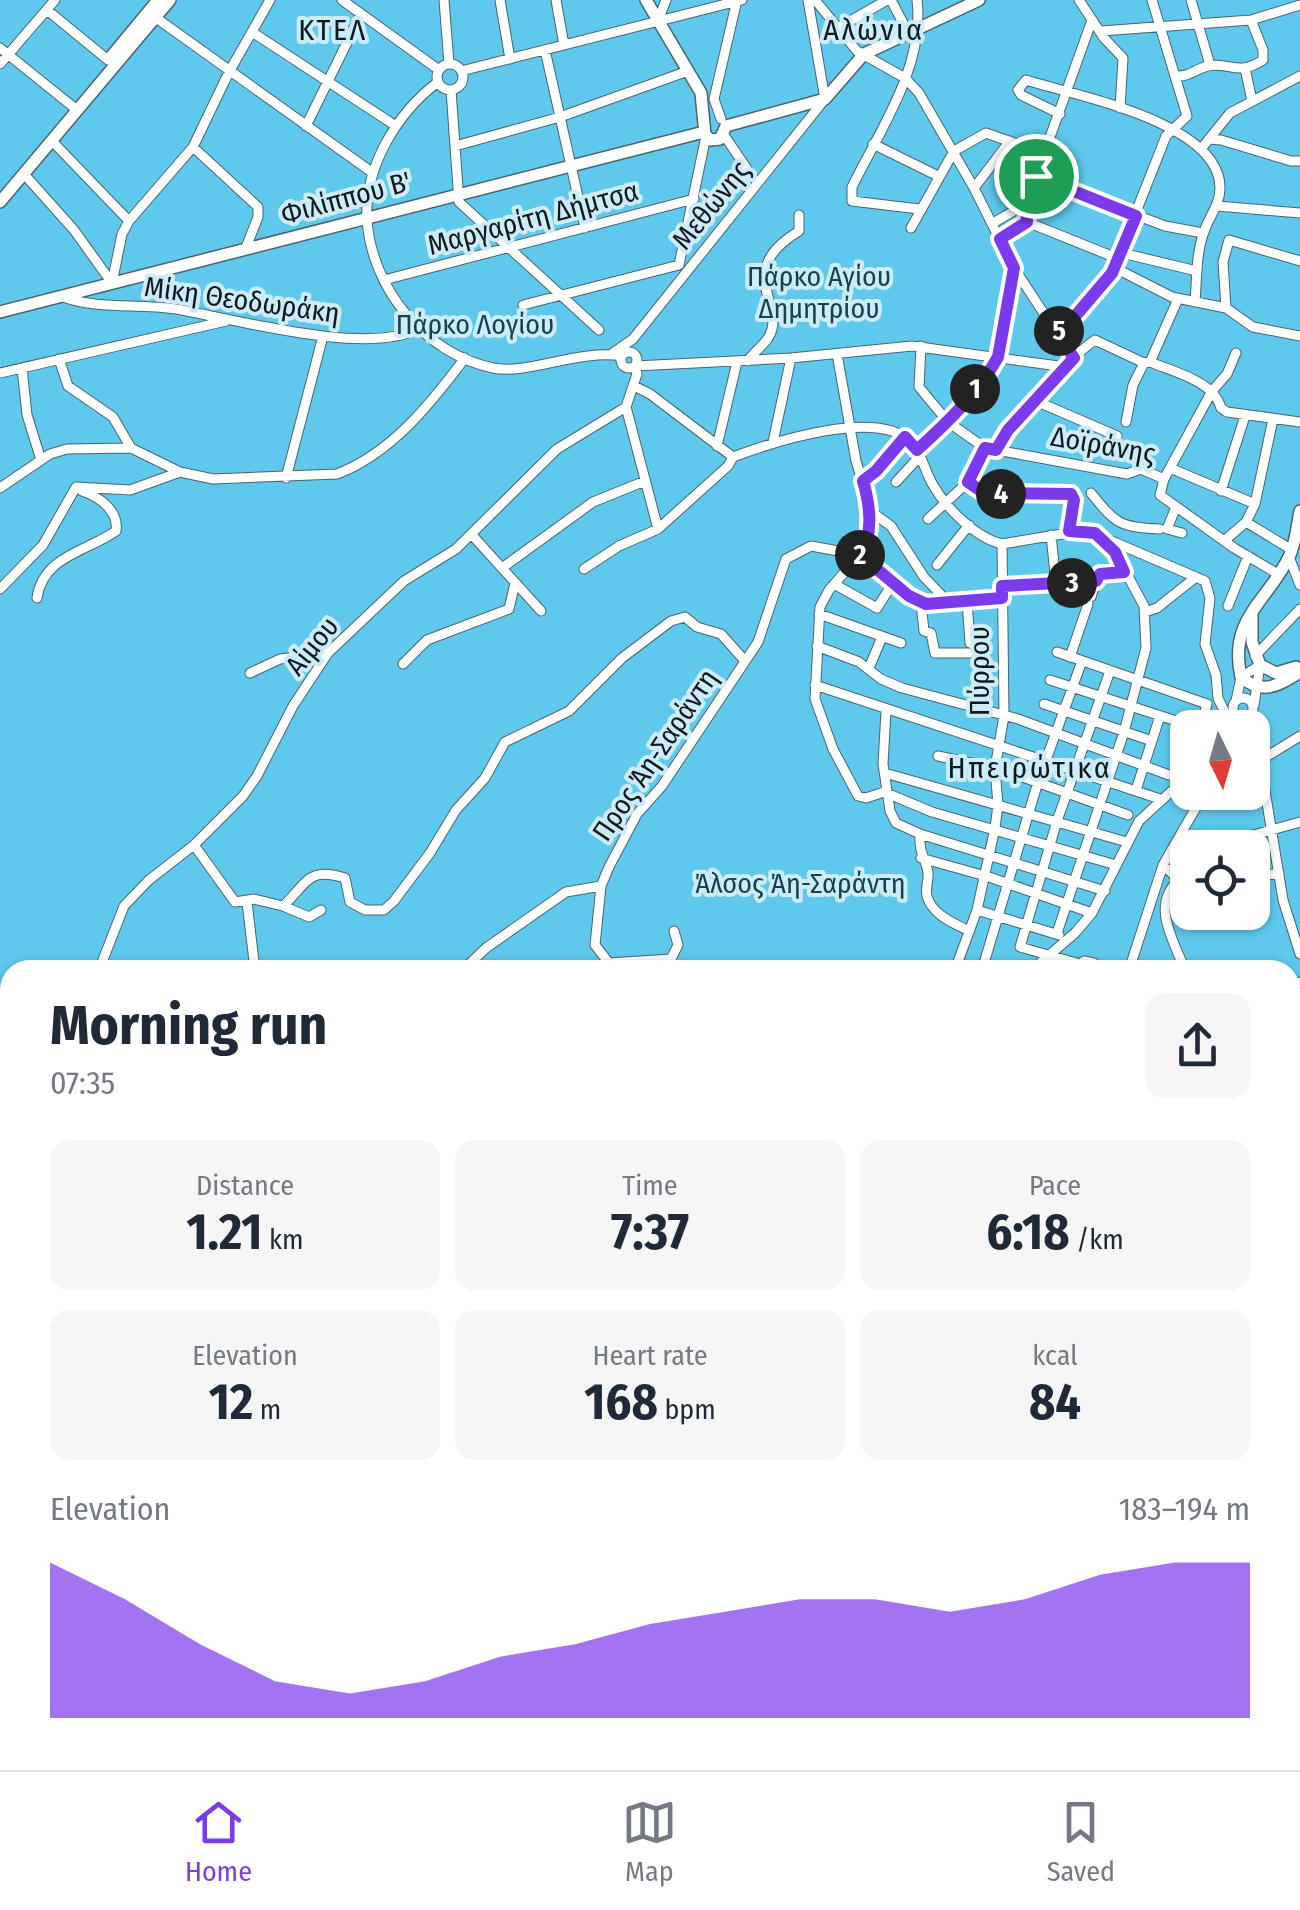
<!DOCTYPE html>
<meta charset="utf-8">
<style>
body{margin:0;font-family:"Fira Sans Condensed",sans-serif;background:#f6f6f7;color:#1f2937;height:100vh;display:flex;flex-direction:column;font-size:38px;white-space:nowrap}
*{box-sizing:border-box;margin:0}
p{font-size:32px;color:#747a83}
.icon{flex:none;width:55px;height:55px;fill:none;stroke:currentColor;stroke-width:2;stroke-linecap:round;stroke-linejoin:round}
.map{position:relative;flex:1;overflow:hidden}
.panel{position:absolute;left:0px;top:960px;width:1300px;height:810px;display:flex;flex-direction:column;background:#fff;border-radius:30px 30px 0 0;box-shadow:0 2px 8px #0004}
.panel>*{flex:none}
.needle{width:65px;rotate:175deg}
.buttons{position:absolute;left:1170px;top:710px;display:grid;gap:20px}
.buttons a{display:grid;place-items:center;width:100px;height:100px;border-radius:20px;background:#fff;box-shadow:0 2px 8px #0004;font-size:50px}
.pin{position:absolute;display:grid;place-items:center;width:85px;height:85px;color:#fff;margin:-42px;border:5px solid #fff;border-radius:50%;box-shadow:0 2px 10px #0007}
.km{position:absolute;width:50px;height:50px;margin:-25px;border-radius:50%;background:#222;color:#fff;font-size:28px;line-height:50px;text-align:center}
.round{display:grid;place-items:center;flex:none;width:105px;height:105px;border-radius:20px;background:#f6f6f7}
.headline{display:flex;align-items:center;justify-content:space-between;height:170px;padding:0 50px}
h1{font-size:55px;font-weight:700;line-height:75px}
.figures{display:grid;grid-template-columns:repeat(3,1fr);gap:15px;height:170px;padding:10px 50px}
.figures div{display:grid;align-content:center;border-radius:20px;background:#f6f6f7;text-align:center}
.figures b{font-size:50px;font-weight:700}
.figures small{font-size:28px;font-weight:400}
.figures p{font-size:28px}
.chart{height:280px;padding:20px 50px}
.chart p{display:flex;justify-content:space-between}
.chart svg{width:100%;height:180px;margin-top:10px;fill:#7c3aed;opacity:.7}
.tab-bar{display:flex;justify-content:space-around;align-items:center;height:140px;border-top:2px solid #e0e1e3;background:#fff;font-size:28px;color:#747a83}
.tab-bar a{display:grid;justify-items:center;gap:5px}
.tab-bar .on{color:#7c3aed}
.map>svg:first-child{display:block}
.green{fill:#5ec9ed;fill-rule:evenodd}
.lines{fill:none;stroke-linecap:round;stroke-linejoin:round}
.minor-casing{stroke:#49646f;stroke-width:11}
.major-casing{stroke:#49646f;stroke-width:14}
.minor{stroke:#fff;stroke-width:9}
.major{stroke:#fff;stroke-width:11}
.route-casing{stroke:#fff;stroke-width:20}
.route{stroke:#7c3aed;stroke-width:12}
.labels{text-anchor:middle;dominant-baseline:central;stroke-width:8;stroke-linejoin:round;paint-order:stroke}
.street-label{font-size:28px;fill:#0e191d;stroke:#cdecf9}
.park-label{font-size:28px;fill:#134252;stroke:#cdecf9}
.neighbourhood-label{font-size:30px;letter-spacing:2.5px;fill:#0e191d;stroke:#cdecf9}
</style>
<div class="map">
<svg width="1300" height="1770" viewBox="0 0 1300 1770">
<rect width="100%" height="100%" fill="#cdecf9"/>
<!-- green -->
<path class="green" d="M0,0H1300V1770H0ZM1188,728H1252V792H1188ZM1188,848H1252V912H1188ZM10,970H1290V1760H10Z"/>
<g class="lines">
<defs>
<path id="minor" d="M342,0L439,70
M444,0L449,64
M500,0L510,59
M556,0L564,45
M815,0L857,51L905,78L919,93L974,188L1014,268L1073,358
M891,0L911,38
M917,0C925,66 880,130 852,187V201L919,209
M1079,0L1104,38L1123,58L1120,108
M1191,0L1210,65
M47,10L108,60
M152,15L373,173
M658,21L666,0
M838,28L887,0
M1101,31L1251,20L1300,5
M252,32L396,126
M0,48L77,110
M545,50L585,228
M0,64L55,0
M437 77a13 13 0 1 1 26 0a13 13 0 1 1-26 0Z
M1245,68L1252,101
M461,71L742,0
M1176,76C1190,77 1195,69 1208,66C1229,61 1237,77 1263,60V50L1251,20
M438,82C397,113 364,167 367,220C372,289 425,354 493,368C528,375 579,349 622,356
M451,90L459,202L599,330
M1060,114L1021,95L1018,90L1026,80C1076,96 1220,122 1220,188C1220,205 1209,216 1204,232C1196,253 1197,279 1195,301
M721,119L714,99L737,0
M306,126L361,14
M724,135L747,169
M1209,139L1221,140L1291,161H1300
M52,141L129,221
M873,144L938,176
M455,146L560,117L688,71
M193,147L258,207V217L245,250
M1201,149L1230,113L1300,76
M24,174L74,230L112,283
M1036,177L1165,226L1203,233
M974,188L1010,141
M1217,206L1300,213
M1027,222L1119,259
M993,223L1026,204
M911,228L954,151L986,133L1045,154
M1000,239L1027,222L1026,204L1092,20
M1122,253L1197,271
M1115,268L1172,297L1226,308L1253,327L1300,336
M384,280L694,199
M112,283L122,234L129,221L193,147L229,72L270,0
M63,297C100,310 137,303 176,309C234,319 367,356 418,329
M523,305L679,265L706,136
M1226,308L1223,262L1229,240L1300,261
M1056,332L1066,327L1112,273L1166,136L1187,116L1152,0
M921,346L919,387L948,422L985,448L1127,474L1141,469L1164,479
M621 360a8 8 0 1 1 16 0a8 8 0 1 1-16 0Z
M613,353L633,339L825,99L808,0
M1236,353L1227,374L1212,391L1164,479L1160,495L1234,548L1278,574
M837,354L856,461L867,496L868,535L864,550L829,590L820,607L815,699L833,749L858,796L866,798L884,792L932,812L1116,865
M59,359L68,386L113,417L131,448
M748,361C755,349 769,343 772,329C775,317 771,308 768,297C758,264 773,247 799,231V215
M1150,362L1178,299
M22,368L27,415L41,460
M0,373L226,321
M634,386L650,394L733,457
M1036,401L1117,436
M1126,422L1133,385L1144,363
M773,442L791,358
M717,446L737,362
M985,448L968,482L984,493L1071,494L1074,499L1069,531
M917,450L948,422L998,357L1014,268
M996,450C1010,424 1071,356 1095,340L1144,363L1150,362C1174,372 1214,381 1221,408L1227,412L1300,422
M1170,468L1255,504
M286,478L323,336
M863,481L876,471L905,437
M896,482L920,456
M0,488L50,454L67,449L131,448L180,472L213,479L337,474C392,453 431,403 465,358
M1221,491L1245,416
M1091,493C1116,524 1119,527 1160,529
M1176,507L1167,529L1182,533
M869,510L891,526L924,577L948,602
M928,519L968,482
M1246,522L1292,550
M658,529L626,407L637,374L635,366L791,358L912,346L1066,367
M472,535L541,611
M1051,535L1056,584
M1224,541L1246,522L1255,504L1273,419
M1289,557L1300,585
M937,565L969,525
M502,568L593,502L645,481
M584,569L619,546L658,529L728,466L733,457C773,442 879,407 912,443C922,454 925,472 933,485C946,508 976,538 1002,544L1086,530L1205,581L1210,598L1205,644L1216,675L1218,698L1226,715
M834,584L877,608L893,583
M1002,586L1096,581L1101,574L1124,572
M0,589L43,545L76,487L130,490L180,472
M1091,597L1096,581
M37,598C43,556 86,552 116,531C119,511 100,497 82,491
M967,601L970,643
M921,603L924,631L931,633L935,653H969
M1228,606L1248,556
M1145,612L1157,608L1196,577
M819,614L901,643
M817,646L859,662L881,679L902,688L1018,719L1169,775
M1057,652L1207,704L1201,728
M1255,656L1300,609
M1070,657L1088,604
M403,664L427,640L509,609L515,583
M869,668L882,637
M250,673L280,659L328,653
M1050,680L1198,728
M815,685L1160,799
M1233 708a10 10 0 1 1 20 0a10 10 0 1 1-20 0Z
M1236,701L1241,677L1260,665
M1044,704L1152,741
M1254,705L1260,665
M886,711L883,764L890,811L896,823L920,834L1105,891
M1252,712L1283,900L1300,954
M1220,727V728
M938,756L995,768
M1261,760L1300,736
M885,773L1127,842
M1020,776L1128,815
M1136,790L1160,716
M920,834C919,855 925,856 928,872C929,880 925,888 927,896C932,915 954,923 969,931
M194,845L235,902L254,899L283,906C307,884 307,866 345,878L350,902L365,910H384L394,901L430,853L456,810L485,778L505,742L569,711L622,658L671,621L685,617L697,627L721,634L745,661
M1229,848L1243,838L1300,822
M921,858L989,877L1092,913
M1163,865L1179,880L1188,875
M1252,877L1279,873
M1179,880C1150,905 1174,941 1185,970
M247,902L255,970
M283,906L309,917L321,910
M977,910L1059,935
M674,931L678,945L671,959L609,963L595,945L601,886L609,867L637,814L662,786L758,642L786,559L811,546L860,555L909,596L926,605L1002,598
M1057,933L1124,732L1146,648L1144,606L1115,552L1104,541
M1094,963L1084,961L1080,964L1020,947L1057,821L1110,671
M99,970L124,906L149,880L194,845L243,796L257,776L293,706L328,653L404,581L456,549L557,449L626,407
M463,970L486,948L566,892L601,886
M955,970L977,910L995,828L998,805L995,768L1004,716L1002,544
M982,970L1038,782L1082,661
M1032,970L1075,933L1092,913L1139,821L1188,776
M1129,970L1163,865L1205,792
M1290,985L1300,982
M0,1044H10
M1290,1069L1300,1067
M1290,1151L1296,1149L1294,1138
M1290,1189L1300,1185
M1290,1212L1300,1210
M1290,1218L1300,1240
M1290,1254L1300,1249
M1290,1309L1300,1316
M0,1435L10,1447
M1290,1591L1300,1573
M169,1760L176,1770
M1226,1760L1227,1770
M249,1770L251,1760
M360,1770L363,1760"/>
<path id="major" d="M646,0L701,93L705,135L711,140L720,139L726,126
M110,58L158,0
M726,126L825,99L864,54L979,0
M0,202L170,0
M0,312L704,132
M1300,511C1297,526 1296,543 1289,557C1267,602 1228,619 1241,677C1263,696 1279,685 1300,672
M1252,615V642L1260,665L1276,673L1296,667"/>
</defs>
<!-- minor casing -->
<use href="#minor" class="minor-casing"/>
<!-- major casing -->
<use href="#major" class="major-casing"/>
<!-- minor -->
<use href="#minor" class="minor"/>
<!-- major -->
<use href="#major" class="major"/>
</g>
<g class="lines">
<defs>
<path id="route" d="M1036,176L1136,216L1112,273L1066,327L1056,332L1074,358L1008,430L996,450L985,448L968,482L984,493L1071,494L1074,500L1069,531L1095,533L1115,552L1124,572L1100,574L1096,581L1002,586V598L926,604L909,596L860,555C874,534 870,505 863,481L876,471L905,437L917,450C947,423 978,393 998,357L1014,268L1000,239L1027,222L1026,204Z"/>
</defs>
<!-- route casing -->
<use href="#route" class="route-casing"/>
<!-- route -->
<use href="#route" class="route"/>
</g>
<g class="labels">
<!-- street labels -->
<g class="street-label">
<text transform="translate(346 198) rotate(-15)">Φιλίππου Β'</text>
<text transform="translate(711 205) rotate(-51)">Μεθώνης</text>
<text transform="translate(533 218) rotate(-15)">Μαργαρίτη Δήμτσα</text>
<text transform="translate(242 300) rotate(8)">Μίκη Θεοδωράκη</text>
<text transform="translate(1103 445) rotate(10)">Δοϊράνης</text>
<text transform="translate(312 646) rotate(-51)">Αίμου</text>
<text transform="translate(979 671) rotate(-90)">Πύρρου</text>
<text transform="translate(655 755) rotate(-56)">Προς Άη-Σαράντη</text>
</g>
<!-- park labels -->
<g class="park-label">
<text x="819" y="276">Πάρκο Αγίου<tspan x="819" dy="32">Δημητρίου</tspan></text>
<text x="475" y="324">Πάρκο Λογίου</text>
<text x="800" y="883">Άλσος Άη-Σαράντη</text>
</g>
<!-- neighbourhood labels -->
<g class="neighbourhood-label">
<text x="333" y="30">ΚΤΕΛ</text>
<text x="874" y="30">Αλώνια</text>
<text x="1030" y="768">Ηπειρώτικα</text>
</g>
</g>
</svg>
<div class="buttons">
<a><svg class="needle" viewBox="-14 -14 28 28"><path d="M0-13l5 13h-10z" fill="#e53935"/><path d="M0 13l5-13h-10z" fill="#747a83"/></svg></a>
<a><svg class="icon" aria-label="locate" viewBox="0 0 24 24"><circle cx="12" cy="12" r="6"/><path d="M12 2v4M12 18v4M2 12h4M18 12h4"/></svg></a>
</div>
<div class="pin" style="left:1036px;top:176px;background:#1e9e55"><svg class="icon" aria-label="arrive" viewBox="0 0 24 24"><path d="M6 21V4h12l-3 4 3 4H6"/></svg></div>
<b class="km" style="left:975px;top:389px">1</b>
<b class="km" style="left:860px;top:555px">2</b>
<b class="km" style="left:1072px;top:583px">3</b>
<b class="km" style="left:1001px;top:494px">4</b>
<b class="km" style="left:1059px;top:331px">5</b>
<section class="panel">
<div class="headline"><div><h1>Morning run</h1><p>07:35</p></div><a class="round"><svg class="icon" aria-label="share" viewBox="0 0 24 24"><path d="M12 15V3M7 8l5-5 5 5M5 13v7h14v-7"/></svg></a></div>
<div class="figures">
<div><p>Distance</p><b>1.21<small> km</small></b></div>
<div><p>Time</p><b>7:37</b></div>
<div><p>Pace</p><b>6:18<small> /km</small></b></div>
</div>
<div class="figures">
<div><p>Elevation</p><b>12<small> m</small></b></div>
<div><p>Heart rate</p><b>168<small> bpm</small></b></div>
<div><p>kcal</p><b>84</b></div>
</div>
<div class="chart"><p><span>Elevation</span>183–194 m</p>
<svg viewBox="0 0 160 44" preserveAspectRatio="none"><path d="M0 44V6L10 15L20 26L30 35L40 38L50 35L60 29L70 26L80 21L90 18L100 15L110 15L120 18L130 15L140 9L150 6L160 6V44z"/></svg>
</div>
</section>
</div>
<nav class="tab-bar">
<a class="on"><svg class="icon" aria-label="home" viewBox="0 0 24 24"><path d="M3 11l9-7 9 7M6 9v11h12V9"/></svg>Home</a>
<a><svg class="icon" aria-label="map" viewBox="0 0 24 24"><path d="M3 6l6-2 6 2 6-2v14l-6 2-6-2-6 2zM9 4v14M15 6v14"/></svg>Map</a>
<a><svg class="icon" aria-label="saved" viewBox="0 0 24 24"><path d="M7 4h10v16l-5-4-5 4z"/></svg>Saved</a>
</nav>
